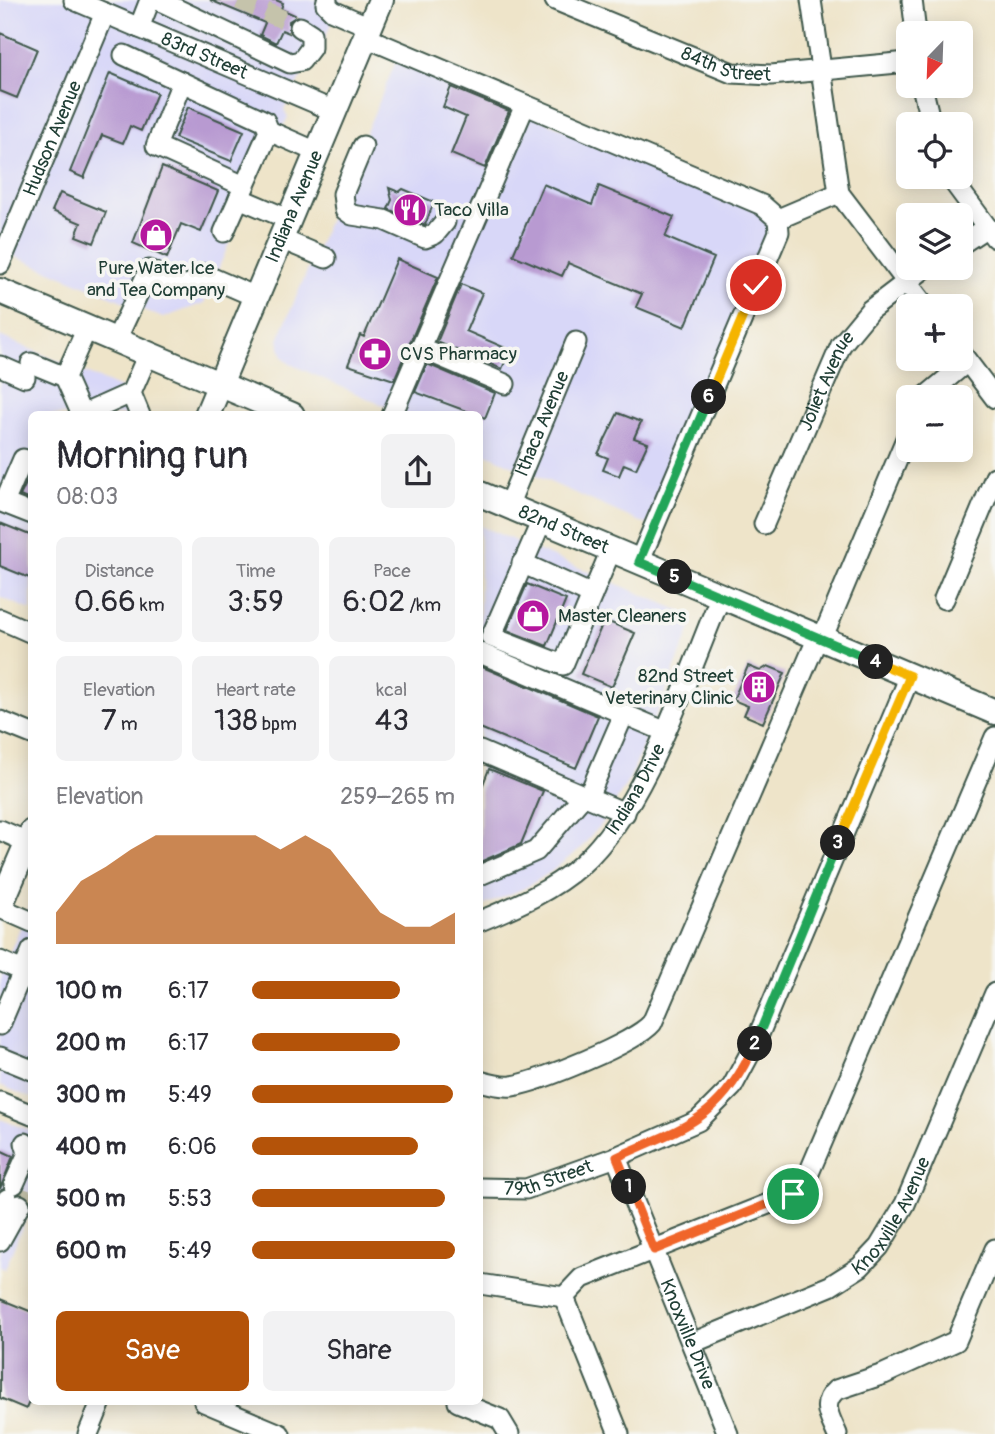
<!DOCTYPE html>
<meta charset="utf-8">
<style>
body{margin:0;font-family:Pangolin,sans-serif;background:#f2f2f3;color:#2b2b33;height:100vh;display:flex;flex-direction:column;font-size:26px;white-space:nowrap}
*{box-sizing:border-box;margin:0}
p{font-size:23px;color:#7c7c81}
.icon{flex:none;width:38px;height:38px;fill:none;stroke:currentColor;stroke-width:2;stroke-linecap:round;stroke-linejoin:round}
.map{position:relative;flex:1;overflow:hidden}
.drawer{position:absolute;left:28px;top:411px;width:455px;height:994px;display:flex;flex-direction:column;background:#fff;border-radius:10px;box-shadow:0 4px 18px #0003}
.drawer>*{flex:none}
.needle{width:46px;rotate:203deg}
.fabs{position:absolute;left:896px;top:21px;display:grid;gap:14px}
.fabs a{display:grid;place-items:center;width:77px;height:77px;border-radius:10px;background:#fff;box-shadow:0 4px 18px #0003;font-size:35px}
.pin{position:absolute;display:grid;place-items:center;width:60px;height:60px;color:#fff;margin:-30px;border:4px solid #fff;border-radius:50%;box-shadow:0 2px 7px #0007}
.km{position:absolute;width:35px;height:35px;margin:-18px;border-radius:50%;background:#222;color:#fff;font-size:19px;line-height:35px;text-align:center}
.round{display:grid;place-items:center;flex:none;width:74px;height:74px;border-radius:10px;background:#f2f2f3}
.overview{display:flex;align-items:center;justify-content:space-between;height:119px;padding:0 28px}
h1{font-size:38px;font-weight:600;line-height:52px}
.metrics{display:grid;grid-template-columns:repeat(3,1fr);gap:10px;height:119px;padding:7px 28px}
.metrics div{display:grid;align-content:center;border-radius:10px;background:#f2f2f3;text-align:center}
.metrics b{font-size:30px;font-weight:600}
.metrics small{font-size:19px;font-weight:400}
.metrics p{font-size:19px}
.chart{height:196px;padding:14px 28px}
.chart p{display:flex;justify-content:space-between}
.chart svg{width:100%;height:126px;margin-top:7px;fill:#b45309;opacity:.7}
.action{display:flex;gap:14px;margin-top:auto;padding:14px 28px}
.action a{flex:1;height:80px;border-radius:10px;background:#b45309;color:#fff;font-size:28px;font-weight:600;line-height:80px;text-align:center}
.action a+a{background:#f2f2f3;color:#2b2b33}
ul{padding:0 28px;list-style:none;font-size:23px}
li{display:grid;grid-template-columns:112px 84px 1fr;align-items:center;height:52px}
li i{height:18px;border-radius:9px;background:#b45309}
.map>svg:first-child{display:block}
.built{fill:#d8d7f8}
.building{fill:#b89ad1}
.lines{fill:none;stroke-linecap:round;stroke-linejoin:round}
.minor-tunnel{stroke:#c5c3ab;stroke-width:19;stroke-dasharray:19 10;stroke-linecap:butt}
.minor-casing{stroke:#3e564a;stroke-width:23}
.major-casing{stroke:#3e564a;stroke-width:28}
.minor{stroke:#fff;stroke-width:19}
.major{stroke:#fff;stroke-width:24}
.split-1-casing{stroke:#fff;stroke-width:14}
.split-2-casing{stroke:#fff;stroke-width:14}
.split-3-casing{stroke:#fff;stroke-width:14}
.split-4-casing{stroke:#fff;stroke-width:14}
.split-5-casing{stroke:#fff;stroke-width:14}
.split-6-casing{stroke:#fff;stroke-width:14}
.split-7-casing{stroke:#fff;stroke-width:14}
.split-1{stroke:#f0652b;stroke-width:9}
.split-2{stroke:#f0652b;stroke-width:9}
.split-3{stroke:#22a559;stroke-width:9}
.split-4{stroke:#f5b400;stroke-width:9}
.split-5{stroke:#22a559;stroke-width:9}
.split-6{stroke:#22a559;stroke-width:9}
.split-7{stroke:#f5b400;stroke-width:9}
.labels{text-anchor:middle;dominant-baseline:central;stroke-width:7;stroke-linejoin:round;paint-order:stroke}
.street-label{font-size:19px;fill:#1f3d34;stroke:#f6f6f2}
.poi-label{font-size:19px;fill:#1f3d34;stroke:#f6f6f2;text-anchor:start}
</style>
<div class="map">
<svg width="995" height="1434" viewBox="0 0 995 1434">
<rect width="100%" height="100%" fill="#f6f6f2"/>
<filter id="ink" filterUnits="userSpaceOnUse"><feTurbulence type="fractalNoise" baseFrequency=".0143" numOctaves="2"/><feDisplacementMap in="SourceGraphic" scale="14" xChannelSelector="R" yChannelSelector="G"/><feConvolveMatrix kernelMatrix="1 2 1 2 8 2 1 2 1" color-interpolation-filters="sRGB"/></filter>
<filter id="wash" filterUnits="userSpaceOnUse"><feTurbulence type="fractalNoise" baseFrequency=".00686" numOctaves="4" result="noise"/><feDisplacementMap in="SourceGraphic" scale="28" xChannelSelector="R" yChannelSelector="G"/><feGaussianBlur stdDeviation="1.57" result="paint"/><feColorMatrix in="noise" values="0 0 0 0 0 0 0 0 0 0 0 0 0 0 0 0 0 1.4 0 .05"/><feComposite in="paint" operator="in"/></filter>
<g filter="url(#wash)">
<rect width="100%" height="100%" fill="#eee4c9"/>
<!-- built -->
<path class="built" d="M0,0H341L312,69L303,73L284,110L288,117L258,174L204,303L163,318L0,250Z
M397,59L768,215L776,228L647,525L480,451V415H405L290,364L283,357L278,340Z
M0,336L139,396L146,415H32L31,610L0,597Z
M480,526L681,611L688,616L692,626L630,778L605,819L581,848L552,871L525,888L480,907Z
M31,902V1098L0,1085V976Z
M0,1119L32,1131L31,1206L5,1269L0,1267Z"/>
<g id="blocks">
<!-- building -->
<path class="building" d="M210,0H276L283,3L281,9L297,16L289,21V33L282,30L276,43L260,35L265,23Z
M0,33L37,49L17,98L0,91Z
M110,73L157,93L141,131L130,126L123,143L102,135L84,178L70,172Z
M451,87L509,111L485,168L451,154L466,117L443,107Z
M188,107L244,131L231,161L175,138Z
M162,167L218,191L201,232L181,224L167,258L133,243Z
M543,184L592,205L599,186L674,217L665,237L714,258L685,327L636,307L642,294L568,263L562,276L513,255Z
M389,188L399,192L403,189L434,202L425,225L388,209L392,200Z
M60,193L106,212L94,243L76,236L81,223L52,211Z
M397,259L438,277L394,380L348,365L360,335L364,337Z
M461,284L482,293L466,331L510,350L502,369L437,342Z
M427,364L495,393L485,418L415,392Z
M618,413L641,422L634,438L648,443L636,469L624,464L619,476L603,470L608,458L598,454Z
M30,475H32V501L20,496Z
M0,523L32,536V579L0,566Z
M527,584L566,600L547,646L507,630Z
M604,620L635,633L612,687L581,674Z
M480,666L598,716L576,768L480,728Z
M748,666L760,671L768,666L785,673L763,723L744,715L748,706L733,700Z
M489,769L543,791L521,844L480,862V792Z
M0,1150L13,1156L0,1189Z
M0,1299L32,1312V1395L26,1409L0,1398Z"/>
</g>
</g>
<g filter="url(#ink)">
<use href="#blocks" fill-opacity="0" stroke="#3e564a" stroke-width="2"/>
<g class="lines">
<!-- minor-tunnel -->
<path class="minor-tunnel" d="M239,0L300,27
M113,414V415
M20,1205L26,1189"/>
<defs>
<g id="minor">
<path id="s1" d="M74,0L334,111"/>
<path d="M158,0L290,63L301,61L311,48V34L300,27"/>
<path d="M327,0L326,4L333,11L370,27"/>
<path id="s2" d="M555,0L732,73L771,75L908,62"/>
<path d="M811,0L839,193L925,306"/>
<path d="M912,0L916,33"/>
<path d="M139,28L150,0"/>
<path d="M365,37L762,205L778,219L779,232L639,562"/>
<path d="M124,55L265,121L269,131"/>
<path d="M182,82L156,146L244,186"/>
<path d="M922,86L931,124"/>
<path d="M363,146L343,194L345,210L352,215L384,220L425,238L435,234L445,222"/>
<path d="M950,177L995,238"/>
<path d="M239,198L288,219"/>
<path d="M778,219L839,193"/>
<path d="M224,232L269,131L317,152"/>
<path d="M281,239L326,258"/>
<path d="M961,244L987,227"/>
<path id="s3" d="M0,264L105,13"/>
<path d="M87,328L65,377L82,415L131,393"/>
<path d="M116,340L149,270C171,281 183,296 203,274L256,297"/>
<path d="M420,348L505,384"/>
<path d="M961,353L995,398"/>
<path d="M31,363L65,377"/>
<path d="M0,366L25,377"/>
<path d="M925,397L967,362"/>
<path d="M140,415L131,393L148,354"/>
<path d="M392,415L525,105"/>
<path d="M32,463L23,459L4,503L32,514"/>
<path id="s4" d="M508,506L576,342"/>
<path d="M542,520L491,637L563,665L611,550"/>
<path id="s5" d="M764,524L841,345L870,310L925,268"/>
<path d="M522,563L592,595"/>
<path d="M944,599L995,477"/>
<path d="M0,619L32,633"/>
<path d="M822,639L908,434"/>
<path d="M480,653L664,731"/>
<path d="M0,721L32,734"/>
<path d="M480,751L625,813"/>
<path d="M588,797L624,714"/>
<path d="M0,830L27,842"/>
<path d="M480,875L536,851L584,795"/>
<path d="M0,908L32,922"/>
<path id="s6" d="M480,921C516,906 552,891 582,864C647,805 686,678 721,596"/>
<path d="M0,961L23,971"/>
<path d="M0,1025L32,950"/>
<path d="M0,1057L32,1070"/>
<path d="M480,1081C490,1084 501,1087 512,1086C539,1082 635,1043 652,1023L818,637"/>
<path d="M0,1102L32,1115"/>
<path id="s7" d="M616,1157L728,1434"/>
<path d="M14,1184L28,1153L25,1143"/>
<path id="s8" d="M480,1188L526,1189L616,1157L698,1121L732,1087L754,1046L910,676"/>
<path d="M0,1216L7,1199"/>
<path d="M0,1241L20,1205"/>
<path d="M480,1284L564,1297"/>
<path id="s9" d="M692,1343L830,1286L860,1267L879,1247L905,1204L995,993"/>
<path d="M204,1402L280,1434"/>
<path d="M458,1402L500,1419L509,1434"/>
<path d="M88,1434L101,1402"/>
<path d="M619,1434L564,1297L582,1278L793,1194L803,1187L995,737"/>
<path d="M837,1434C830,1417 820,1404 836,1390L884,1374L956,1341L995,1249"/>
</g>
<g id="major">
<path d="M0,291L292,415"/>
<path id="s10" d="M207,415L381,0"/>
<path id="s11" d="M480,494L995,712"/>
<path d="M0,906L32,832"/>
</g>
</defs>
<!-- minor casing -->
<use href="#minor" class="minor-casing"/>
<!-- major casing -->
<use href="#major" class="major-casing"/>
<!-- minor -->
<use href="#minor" class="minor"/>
<!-- major -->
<use href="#major" class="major"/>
</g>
</g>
<g class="lines" filter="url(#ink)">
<defs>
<path id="split-1" d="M629,1187L654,1250L793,1194"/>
<path id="split-2" d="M629,1187L617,1157C687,1126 721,1119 755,1044"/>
<path id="split-3" d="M755,1044L838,843"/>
<path id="split-4" d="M838,843L910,676L876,662"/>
<path id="split-5" d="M675,577L876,662"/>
<path id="split-6" d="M675,577L639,562L709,397"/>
<path id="split-7" d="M709,397L756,285"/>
</defs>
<!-- split-1 casing -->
<use href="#split-1" class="split-1-casing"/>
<!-- split-2 casing -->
<use href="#split-2" class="split-2-casing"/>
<!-- split-3 casing -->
<use href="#split-3" class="split-3-casing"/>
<!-- split-4 casing -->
<use href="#split-4" class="split-4-casing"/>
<!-- split-5 casing -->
<use href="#split-5" class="split-5-casing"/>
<!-- split-6 casing -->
<use href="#split-6" class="split-6-casing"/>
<!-- split-7 casing -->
<use href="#split-7" class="split-7-casing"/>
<!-- split-1 -->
<use href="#split-1" class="split-1"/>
<!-- split-2 -->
<use href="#split-2" class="split-2"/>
<!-- split-3 -->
<use href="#split-3" class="split-3"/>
<!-- split-4 -->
<use href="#split-4" class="split-4"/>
<!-- split-5 -->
<use href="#split-5" class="split-5"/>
<!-- split-6 -->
<use href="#split-6" class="split-6"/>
<!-- split-7 -->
<use href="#split-7" class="split-7"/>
</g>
<!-- icons -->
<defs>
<symbol id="restaurant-disc" viewBox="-11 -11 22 22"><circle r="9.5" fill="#b5179e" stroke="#f6f6f2"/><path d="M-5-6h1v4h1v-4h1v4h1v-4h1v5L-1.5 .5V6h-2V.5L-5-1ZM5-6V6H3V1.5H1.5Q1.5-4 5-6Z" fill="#fff"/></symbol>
<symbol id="shop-disc" viewBox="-11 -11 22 22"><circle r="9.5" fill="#b5179e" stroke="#f6f6f2"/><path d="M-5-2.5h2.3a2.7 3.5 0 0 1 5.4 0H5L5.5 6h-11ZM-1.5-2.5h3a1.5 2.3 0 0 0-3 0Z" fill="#fff"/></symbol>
<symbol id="pharmacy-disc" viewBox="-11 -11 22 22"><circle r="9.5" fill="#b5179e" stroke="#f6f6f2"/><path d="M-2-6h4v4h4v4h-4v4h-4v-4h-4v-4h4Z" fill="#fff"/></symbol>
<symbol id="building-disc" viewBox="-11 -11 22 22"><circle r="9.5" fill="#b5179e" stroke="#f6f6f2"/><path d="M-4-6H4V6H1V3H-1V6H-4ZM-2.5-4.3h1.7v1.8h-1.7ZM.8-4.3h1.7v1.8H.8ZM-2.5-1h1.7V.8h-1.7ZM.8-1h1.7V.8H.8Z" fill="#fff"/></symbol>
</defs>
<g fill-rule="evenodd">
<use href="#restaurant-disc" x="391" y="191" width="38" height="38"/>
<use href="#shop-disc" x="137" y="216" width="38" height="38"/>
<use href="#pharmacy-disc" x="356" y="335" width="38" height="38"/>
<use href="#shop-disc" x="514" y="597" width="38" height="38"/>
<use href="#building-disc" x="740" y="668" width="38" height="38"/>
</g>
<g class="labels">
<!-- street labels -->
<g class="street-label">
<text stroke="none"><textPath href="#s1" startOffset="142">83rd Street</textPath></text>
<text stroke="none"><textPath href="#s2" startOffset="184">84th Street</textPath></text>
<text stroke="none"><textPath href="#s3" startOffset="136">Hudson Avenue</textPath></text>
<text stroke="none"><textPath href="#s10" startOffset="226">Indiana Avenue</textPath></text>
<text stroke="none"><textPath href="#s5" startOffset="156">Joliet Avenue</textPath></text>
<text stroke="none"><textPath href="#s4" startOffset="89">Ithaca Avenue</textPath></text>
<text stroke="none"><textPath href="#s11" startOffset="91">82nd Street</textPath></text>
<text stroke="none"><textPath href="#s6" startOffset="210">Indiana Drive</textPath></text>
<text stroke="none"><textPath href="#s8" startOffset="70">79th Street</textPath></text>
<text stroke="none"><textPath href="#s9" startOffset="245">Knoxville Avenue</textPath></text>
<text stroke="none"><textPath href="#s7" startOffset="191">Knoxville Drive</textPath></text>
</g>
<!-- poi labels -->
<g class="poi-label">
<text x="434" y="210">Taco Villa</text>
<text x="156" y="268" text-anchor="middle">Pure Water Ice<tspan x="156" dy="22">and Tea Company</tspan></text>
<text x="400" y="354">CVS Pharmacy</text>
<text x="558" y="616">Master Cleaners</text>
<text x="734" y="676" text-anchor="end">82nd Street<tspan x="734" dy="22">Veterinary Clinic</tspan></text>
</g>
</g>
</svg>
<div class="fabs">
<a><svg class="needle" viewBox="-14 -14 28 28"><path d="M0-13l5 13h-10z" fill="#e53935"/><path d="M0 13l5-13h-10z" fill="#7c7c81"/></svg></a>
<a><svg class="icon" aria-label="locate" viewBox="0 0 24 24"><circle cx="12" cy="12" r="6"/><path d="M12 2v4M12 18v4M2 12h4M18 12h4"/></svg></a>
<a><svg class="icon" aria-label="layers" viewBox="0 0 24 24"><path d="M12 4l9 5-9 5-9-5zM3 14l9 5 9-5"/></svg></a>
<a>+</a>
<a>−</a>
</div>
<div class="pin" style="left:793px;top:1194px;background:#1e9e55"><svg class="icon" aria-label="arrive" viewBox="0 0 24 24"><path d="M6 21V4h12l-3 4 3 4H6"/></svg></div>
<div class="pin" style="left:756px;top:285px;background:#d93025"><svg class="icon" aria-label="check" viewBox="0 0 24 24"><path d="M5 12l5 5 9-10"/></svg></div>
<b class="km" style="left:629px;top:1187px">1</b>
<b class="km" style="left:755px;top:1044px">2</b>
<b class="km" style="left:838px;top:843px">3</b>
<b class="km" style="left:876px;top:662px">4</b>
<b class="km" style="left:675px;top:577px">5</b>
<b class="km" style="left:709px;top:397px">6</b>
<section class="drawer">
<div class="overview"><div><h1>Morning run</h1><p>08:03</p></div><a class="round"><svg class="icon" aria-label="share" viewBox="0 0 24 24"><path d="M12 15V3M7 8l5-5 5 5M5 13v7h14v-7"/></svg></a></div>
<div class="metrics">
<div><p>Distance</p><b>0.66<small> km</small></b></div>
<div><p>Time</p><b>3:59</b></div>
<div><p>Pace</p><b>6:02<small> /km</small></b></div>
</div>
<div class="metrics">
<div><p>Elevation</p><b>7<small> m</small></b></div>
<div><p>Heart rate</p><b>138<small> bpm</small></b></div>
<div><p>kcal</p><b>43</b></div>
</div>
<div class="chart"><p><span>Elevation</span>259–265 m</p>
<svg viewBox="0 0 160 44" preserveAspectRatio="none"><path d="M0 44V33L10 22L20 17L30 11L40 6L50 6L60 6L70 6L80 6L90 11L100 6L110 11L120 22L130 33L140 38L150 38L160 33V44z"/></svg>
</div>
<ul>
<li><b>100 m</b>6:17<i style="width:73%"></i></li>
<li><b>200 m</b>6:17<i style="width:73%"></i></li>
<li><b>300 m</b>5:49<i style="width:99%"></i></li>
<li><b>400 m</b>6:06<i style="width:82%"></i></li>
<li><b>500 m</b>5:53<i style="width:95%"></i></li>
<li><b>600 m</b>5:49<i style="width:100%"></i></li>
</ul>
<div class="action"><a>Save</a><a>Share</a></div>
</section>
</div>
